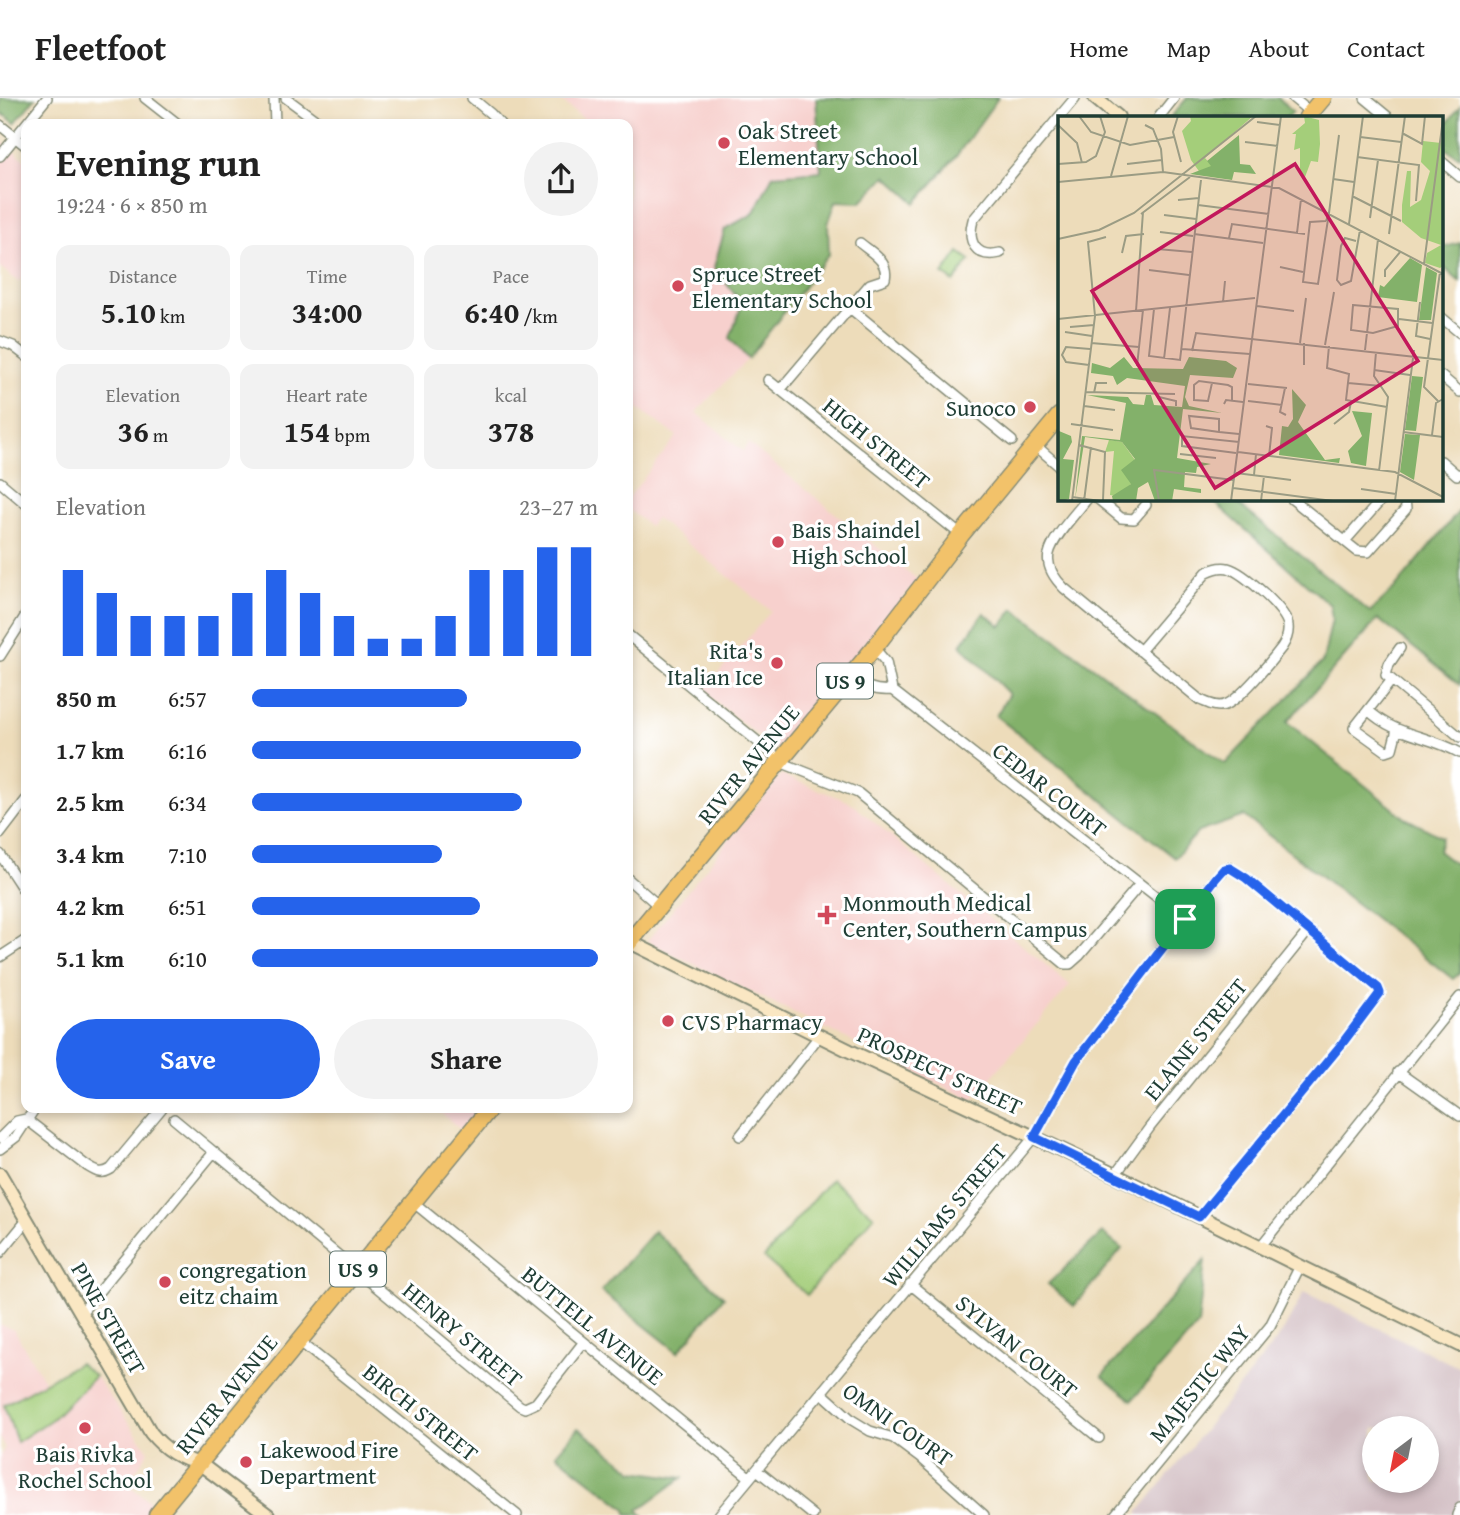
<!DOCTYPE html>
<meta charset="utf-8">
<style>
body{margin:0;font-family:"Gentium Book Plus",serif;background:#f2f2f2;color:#222;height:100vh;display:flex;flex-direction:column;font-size:26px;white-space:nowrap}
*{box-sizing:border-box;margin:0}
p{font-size:23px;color:#767676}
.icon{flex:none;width:38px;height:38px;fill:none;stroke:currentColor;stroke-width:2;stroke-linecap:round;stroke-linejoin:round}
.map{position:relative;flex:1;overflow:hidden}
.details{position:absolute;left:21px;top:21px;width:612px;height:994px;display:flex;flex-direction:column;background:#fff;border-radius:14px;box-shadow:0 4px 10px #0003}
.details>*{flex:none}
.needle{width:46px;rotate:212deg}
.buttons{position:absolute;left:1362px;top:1318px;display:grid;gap:14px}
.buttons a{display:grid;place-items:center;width:77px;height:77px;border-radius:50%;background:#fff;box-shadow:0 4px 10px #0003;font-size:35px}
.pin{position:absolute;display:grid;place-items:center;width:60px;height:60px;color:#fff;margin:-30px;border-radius:14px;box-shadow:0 4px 10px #0006}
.round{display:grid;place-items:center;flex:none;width:74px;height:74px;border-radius:37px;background:#f2f2f2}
.headline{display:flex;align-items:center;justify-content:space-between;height:119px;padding:0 35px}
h1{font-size:38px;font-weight:700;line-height:52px}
.stats{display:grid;grid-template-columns:repeat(3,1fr);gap:10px;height:119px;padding:7px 35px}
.stats div{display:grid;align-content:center;border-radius:14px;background:#f2f2f2;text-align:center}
.stats b{font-size:30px;font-weight:700}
.stats small{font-size:19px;font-weight:400}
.stats p{font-size:19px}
.chart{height:196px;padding:14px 35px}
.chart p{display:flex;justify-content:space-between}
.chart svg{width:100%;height:126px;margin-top:7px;stroke:#2563eb;stroke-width:6}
.primary-button{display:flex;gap:14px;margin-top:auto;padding:14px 35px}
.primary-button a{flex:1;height:80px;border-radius:42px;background:#2563eb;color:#fff;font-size:28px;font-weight:700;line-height:80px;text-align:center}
.primary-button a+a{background:#f2f2f2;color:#222}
ul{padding:0 35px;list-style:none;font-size:23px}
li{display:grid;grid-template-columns:112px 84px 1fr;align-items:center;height:52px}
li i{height:18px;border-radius:9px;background:#2563eb}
header{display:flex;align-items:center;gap:42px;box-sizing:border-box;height:98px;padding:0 35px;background:#fff;border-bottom:2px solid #e0e0e0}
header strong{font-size:33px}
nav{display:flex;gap:38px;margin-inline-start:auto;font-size:24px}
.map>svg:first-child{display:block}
.built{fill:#f7d0cd}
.industrial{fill:#d2bec3;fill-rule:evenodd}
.green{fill:#a4ce7a;stroke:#628657;stroke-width:2}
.forest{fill:#83b16a;stroke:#51774f;stroke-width:2}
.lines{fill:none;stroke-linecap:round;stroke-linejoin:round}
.street-casing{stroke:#868c77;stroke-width:12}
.secondary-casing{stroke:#868c77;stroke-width:16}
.highway-casing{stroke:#868c77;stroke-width:19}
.street{stroke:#fff;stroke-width:9}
.secondary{stroke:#fae7c3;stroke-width:12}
.highway{stroke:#f2c26a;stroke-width:16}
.route-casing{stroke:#fff;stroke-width:14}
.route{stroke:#2563eb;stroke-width:9}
.poi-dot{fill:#d1495b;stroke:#fff;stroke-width:2.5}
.labels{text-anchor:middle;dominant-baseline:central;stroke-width:6;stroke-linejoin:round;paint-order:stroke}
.shield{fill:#fff;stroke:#627771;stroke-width:2}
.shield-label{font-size:21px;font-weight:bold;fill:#1f3d34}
.poi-label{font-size:23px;fill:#1f3d34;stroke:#fff;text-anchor:start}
.street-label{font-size:23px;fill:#1f3d34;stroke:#fff}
.inset-road{fill:none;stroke:#9b9c84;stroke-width:2}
.view{fill:#c2185b;fill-opacity:0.15;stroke:#c2185b;stroke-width:3.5}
.inset-edge{fill:none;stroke:#1f3d34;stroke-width:3.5}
</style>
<header>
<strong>Fleetfoot</strong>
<nav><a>Home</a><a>Map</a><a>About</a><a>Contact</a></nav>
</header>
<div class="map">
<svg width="1460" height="1417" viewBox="0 0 1460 1417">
<rect width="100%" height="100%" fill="#fff"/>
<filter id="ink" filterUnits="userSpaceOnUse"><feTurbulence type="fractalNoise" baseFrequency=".0143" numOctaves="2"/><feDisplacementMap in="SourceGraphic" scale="14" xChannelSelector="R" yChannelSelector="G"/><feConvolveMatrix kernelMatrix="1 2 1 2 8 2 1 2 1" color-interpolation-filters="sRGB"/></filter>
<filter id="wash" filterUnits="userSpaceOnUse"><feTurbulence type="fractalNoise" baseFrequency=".00686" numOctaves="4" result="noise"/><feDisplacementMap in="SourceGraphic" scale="28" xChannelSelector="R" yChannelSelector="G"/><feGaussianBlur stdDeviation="1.57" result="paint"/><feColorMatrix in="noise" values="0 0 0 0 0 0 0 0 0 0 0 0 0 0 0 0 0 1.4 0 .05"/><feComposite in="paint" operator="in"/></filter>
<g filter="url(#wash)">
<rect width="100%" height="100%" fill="#eddcba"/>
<!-- built -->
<path class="built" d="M558,0H816L821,73L773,77L753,116L725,132L715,169L742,206L730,240L748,261L696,314L743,353L748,345L918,482L776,652L703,593L771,513L656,420L649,428L628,411V400L677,338L628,303V26H584L586,23Z
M0,42L26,63V174L19,184L0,169Z
M781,677L850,704L1070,887L972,1002L647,843Z
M435,1010H486L465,1035Z
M0,1227L14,1232L45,1284L4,1307L52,1321L95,1278L149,1353L127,1386L157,1409L150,1417H0V1358L5,1350L0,1339Z"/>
<!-- industrial -->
<path class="industrial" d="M1304,1194L1460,1270V1417H1140L1138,1415L1282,1235ZM1374,1330H1426V1382H1374Z"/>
<!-- green -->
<path class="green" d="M959,154L970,162L954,184L943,176Z
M831,1081L874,1118L807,1197L764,1160Z
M79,1265L95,1278L52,1321L17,1344L4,1307Z"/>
<!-- forest -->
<path class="forest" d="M0,0H35L15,25L0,14Z
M816,0H998L957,57L916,105L886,78L861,104L836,103L828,126L829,156L748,261L730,240L742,206L714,169L725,131L753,116L773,77L821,73Z
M1187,0H1278L1293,13L1288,19H1171Z
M1460,8V59L1441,48V34Z
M1460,145V184L1441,167V150Z
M1211,401H1232L1370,514L1396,489L1460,412V587L1378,521L1287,624L1405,720L1442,739L1438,753L1460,770V875L1453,881L1244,718L1198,734L1175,760L996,618L1009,596L961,547L984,515L1001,528L1014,511L1225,666L1323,563L1332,521L1330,507Z
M654,1133L724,1199L678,1254L601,1193Z
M1102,1135L1122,1151L1074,1208L1048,1186Z
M1205,1162L1198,1227L1132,1302L1102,1278Z
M578,1330L634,1373L682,1380L638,1412L643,1417H628L625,1410L556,1356Z"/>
</g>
<g filter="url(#ink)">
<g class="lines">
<defs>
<path id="street" d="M145,0L178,26
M274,0L275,26
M286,0L321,26
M472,0L491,16L500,26
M1293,0L1311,15
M1365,0L1388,19
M1059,19L1075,0
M1159,19L1174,0
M0,27L26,48
M0,58L47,0
M1441,63L1460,79
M1000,155C975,161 967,143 973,122L1059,19
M850,210L1012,343
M1441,219L1460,235
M0,243L13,248L26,258
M1441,278L1460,294
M768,282L961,437
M780,292L870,186L885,181C889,163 872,155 860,145
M1035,347L1059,368
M1441,363L1457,377L1460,376
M0,384L26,406
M1087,401C1077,414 1052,440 1049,456C1046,469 1055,481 1064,490L1200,602C1208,605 1216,610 1225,607C1240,602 1272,562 1282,549C1286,543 1289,536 1288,528C1288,513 1243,474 1228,470C1220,468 1213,471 1207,474L1140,553
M1098,401L1121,420L1134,421L1146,407
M1292,401L1357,453L1368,454L1406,411L1405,401
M1345,443L1382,401
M628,537L785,666L858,695L1065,866H1070L1079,858L1140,786
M874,550L886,564L892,592
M1400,550L1389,566L1386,577L1460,639
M0,558L26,517
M849,578C862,588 875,594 892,592L1185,821
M1391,583L1354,630L1386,653L1392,651L1397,632
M1368,612C1395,638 1428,637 1460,655
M0,736L26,702
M0,756L26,796
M628,781L660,809
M0,859L26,842
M1398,974L1460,1018
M26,1021L87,1068C97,1074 101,1077 111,1071L162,1010
M174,1021L520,1308L525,1310L536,1305L583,1245
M740,1038L820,937
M0,1040L17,1023L26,1021
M0,1051L16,1039L35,1010
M1115,1077L1150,1029L1309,832
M413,1104L749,1379
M1260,1149L1460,899
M0,1155L27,1122
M910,1186L1099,1340
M81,1215L214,1054
M299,1243L517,1417
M822,1295L852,1322L870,1333L893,1340L920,1360L984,1417
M757,1372L813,1417
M719,1417L1034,1039L1076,963L1216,780L1225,771L1230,770L1246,780L1378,890L1380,895L1341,947L1199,1119
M1115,1417L1270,1228L1300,1168
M1457,1417L1460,1410"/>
<path id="secondary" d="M1095,0L1118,19
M630,844L850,953L1115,1077L1460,1247
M0,1076L151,1335C164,1351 179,1361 199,1365L268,1417"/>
<path id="highway" d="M1307,19L1323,0
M628,846L874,550L961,437L1059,318
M157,1417L490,1010"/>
</defs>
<!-- street casing -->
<use href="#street" class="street-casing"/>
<!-- secondary casing -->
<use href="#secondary" class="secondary-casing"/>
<!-- highway casing -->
<use href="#highway" class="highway-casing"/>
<!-- street -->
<use href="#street" class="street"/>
<!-- secondary -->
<use href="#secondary" class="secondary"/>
<!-- highway -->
<use href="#highway" class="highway"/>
</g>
</g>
<g class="lines" filter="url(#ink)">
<defs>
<path id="route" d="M1230,770L1246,780L1378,890L1380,895L1341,947L1199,1119L1034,1039L1076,963L1216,780L1224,771Z"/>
</defs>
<!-- route casing -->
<use href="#route" class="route-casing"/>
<!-- route -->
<use href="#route" class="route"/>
</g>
<!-- markers -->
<g class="poi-dot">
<circle cx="724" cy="45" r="7"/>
<circle cx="678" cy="188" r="7"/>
<circle cx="1030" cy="309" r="7"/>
<circle cx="778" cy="444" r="7"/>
<circle cx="777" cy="565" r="7"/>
<path d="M823.5 806.5h7v7h7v7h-7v7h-7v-7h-7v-7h7z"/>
<circle cx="668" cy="923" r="7"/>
<circle cx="165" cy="1184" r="7"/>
<circle cx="85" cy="1330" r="7"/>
<circle cx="246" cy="1364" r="7"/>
</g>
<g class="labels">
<!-- shield labels -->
<g class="shield">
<rect x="817" y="565.5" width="56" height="35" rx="5"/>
<rect x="330" y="1153.5" width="56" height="35" rx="5"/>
</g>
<g class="shield-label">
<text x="845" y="583">US 9</text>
<text x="358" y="1171">US 9</text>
</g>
<!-- poi labels -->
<g class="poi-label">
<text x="738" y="32">Oak Street<tspan x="738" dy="26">Elementary School</tspan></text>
<text x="692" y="175">Spruce Street<tspan x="692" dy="26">Elementary School</tspan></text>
<text x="1016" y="309" text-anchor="end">Sunoco</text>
<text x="792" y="431">Bais Shaindel<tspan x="792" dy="26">High School</tspan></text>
<text x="763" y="552" text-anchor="end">Rita's<tspan x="763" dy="26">Italian Ice</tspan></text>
<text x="843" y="804">Monmouth Medical<tspan x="843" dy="26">Center, Southern Campus</tspan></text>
<text x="682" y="923">CVS Pharmacy</text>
<text x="179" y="1171">congregation<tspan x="179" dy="26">eitz chaim</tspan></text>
<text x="260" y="1351">Lakewood Fire<tspan x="260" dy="26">Department</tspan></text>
<text x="85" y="1355" text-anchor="middle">Bais Rivka<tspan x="85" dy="26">Rochel School</tspan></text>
</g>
<!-- street labels -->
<g class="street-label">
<text transform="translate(877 345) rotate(39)">HIGH STREET</text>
<text transform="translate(748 666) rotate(-51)">RIVER AVENUE</text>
<text transform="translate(1050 691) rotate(38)">CEDAR COURT</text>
<text transform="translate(1195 941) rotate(-51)">ELAINE STREET</text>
<text transform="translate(940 972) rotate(25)">PROSPECT STREET</text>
<text transform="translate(944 1117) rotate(-50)">WILLIAMS STREET</text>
<text transform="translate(109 1220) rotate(60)">PINE STREET</text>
<text transform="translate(593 1227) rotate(39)">BUTTELL AVENUE</text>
<text transform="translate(463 1236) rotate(40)">HENRY STREET</text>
<text transform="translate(1017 1248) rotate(39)">SYLVAN COURT</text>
<text transform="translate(1199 1285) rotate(-51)">MAJESTIC WAY</text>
<text transform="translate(226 1296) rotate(-51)">RIVER AVENUE</text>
<text transform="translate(421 1314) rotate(39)">BIRCH STREET</text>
<text transform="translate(898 1326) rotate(35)">OMNI COURT</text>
</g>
</g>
<!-- overview -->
<g transform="translate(1058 18)">
<rect width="385" height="385" fill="#eddcba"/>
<path d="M132,0H195L147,42L154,50L143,58L133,44L124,15L133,5ZM246,0L261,4L262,28L260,46L253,45L247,61L242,58V32L236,34L238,18H234L247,7ZM385,17V150L382,152L367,147L369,137L383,129L363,122L344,106V89L349,55H353L352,91L363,84L372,55L363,46L365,25L383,27ZM51,324L64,326L77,344L73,368L58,380L52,379L56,335L47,336Z" fill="#a4ce7a"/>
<path d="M181,19L182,48L192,49L198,58L176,56L174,64L132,58L153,50L149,45ZM352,142L364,149L359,186L320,181L322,169L326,171ZM368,151L379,157L373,204H361ZM66,241L75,252L125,253L131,241L168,245L179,252L175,262L132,259L127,281L131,290L164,297L125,293L119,342L153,348L139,351L138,357L127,356L126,371L143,373V377L116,373L114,385H97L90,366L80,372L78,385H55L54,380L73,368L63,354L77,343L64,326L27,321L17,384L24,320L62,324L68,287L29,279L70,281L75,288L86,289L88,279H93L96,289L124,291L127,270L69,262L59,269L55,260L33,257L34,247L52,252ZM354,260L365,261L358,315L347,314ZM234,273L248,289L240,306L267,344L282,342L281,347L221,339L224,310L230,311L235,303ZM294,295L314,297L308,350L293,347L290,335L304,320ZM1,315L13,320L14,326L5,343L16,344L11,383L4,385L0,384ZM347,318L362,319L356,364L342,356Z" fill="#83b16a"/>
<path class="inset-road" d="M21,0L33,16L72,29L116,21M120,0L115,16L123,46M199,6L222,9M0,9L19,27L24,47M87,9L95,13L103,33L105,56M344,17L364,28L367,0M302,21L343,26M187,26L220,30M299,41L361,49L358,85M0,48L28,46L38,40L47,16L42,0M69,48L104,44M53,60L70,0M275,63L296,66M0,66L105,56L221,72L385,158M294,80L343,105M120,84L141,82M140,89L211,98M271,97L281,19M83,98L132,61M106,99L138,103M312,102L320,44M268,105L252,106L245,166L260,168L271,97L268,105M291,108L305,0M102,116L135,120M239,117L243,83M136,118L205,127M331,118L347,0M171,122L174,108L247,118M0,123L41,114L76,97L198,0M298,125L287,122L283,130L279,164L283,169L293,165L302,114M99,133L134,136M64,137L68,120L86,118M366,148L385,3M222,151L245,156M91,154L131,159M327,161V154L343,135M165,186L167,165M362,186L358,220L372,223M295,189L340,193V210L315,217L293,214ZM199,190L236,195M96,193L91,240L122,244L143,64M78,195L85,96M0,203L197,182M341,203L374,207M12,211L36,209M7,216L34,220M33,227L81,231M242,227L248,182M246,227V249M267,229L276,176M271,230L269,252L291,258L288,284L329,291M124,233L192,238M307,234L320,123M134,235L138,217L385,244M318,236L316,260L330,281L321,355M106,243L112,192M31,249L8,246L4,239L8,231L32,233M79,250L85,194M316,254L352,259M154,267L150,285L136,284V269L141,265L170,269L174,271V285M290,267L323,270M190,268L229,272M227,272L222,296L228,299M27,276L117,278M36,277L38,267H49M101,281L118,285V290M190,285L224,289M380,285L366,271L382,156M166,288L168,284L185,286M26,290L57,294M281,304L276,308L291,296L293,286M13,308L55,314M208,310L214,312L211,340M161,316V303L131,300L133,312L161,316L181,318M345,316L385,321M374,319L378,287L385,283M21,329L47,336L45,384M180,336L337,356L385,381M178,337L124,330V320L181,326M122,338L158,342M178,357L233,364M196,359L198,338M175,372L275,385M303,373L338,378M14,381L42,385M14,385L37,200L30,126L48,121M26,385L33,331M101,385L96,354L175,364M173,385L223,0M203,385L206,360M337,385L356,234"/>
<path class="view" d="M237,48L360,245L157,372L34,175Z"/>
<rect width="385" height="385" class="inset-edge"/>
</g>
</svg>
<div class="buttons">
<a><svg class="needle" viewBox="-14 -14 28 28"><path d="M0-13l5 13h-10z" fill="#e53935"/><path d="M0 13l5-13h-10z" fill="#767676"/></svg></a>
</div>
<div class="pin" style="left:1185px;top:821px;background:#1e9e55"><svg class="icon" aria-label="arrive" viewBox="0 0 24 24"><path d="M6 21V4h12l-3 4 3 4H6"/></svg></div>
<section class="details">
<div class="headline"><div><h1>Evening run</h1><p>19:24 · 6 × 850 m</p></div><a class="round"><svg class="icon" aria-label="share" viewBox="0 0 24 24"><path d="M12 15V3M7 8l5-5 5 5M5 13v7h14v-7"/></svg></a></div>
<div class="stats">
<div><p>Distance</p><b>5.10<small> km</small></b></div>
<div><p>Time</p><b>34:00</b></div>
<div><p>Pace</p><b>6:40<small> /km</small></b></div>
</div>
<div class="stats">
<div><p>Elevation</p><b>36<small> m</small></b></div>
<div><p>Heart rate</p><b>154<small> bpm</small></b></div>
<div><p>kcal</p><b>378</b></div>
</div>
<div class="chart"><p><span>Elevation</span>23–27 m</p>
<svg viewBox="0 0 160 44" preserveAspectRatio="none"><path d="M5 44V14M15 44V22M25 44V30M35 44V30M45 44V30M55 44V22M65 44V14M75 44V22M85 44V30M95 44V38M105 44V38M115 44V30M125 44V14M135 44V14M145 44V6M155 44V6"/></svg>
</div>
<ul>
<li><b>850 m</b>6:57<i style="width:62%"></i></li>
<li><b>1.7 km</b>6:16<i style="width:95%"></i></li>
<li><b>2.5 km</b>6:34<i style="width:78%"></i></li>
<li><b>3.4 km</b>7:10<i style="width:55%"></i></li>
<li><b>4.2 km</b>6:51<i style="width:66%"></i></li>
<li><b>5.1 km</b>6:10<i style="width:100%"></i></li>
</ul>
<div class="primary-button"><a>Save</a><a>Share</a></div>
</section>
</div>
